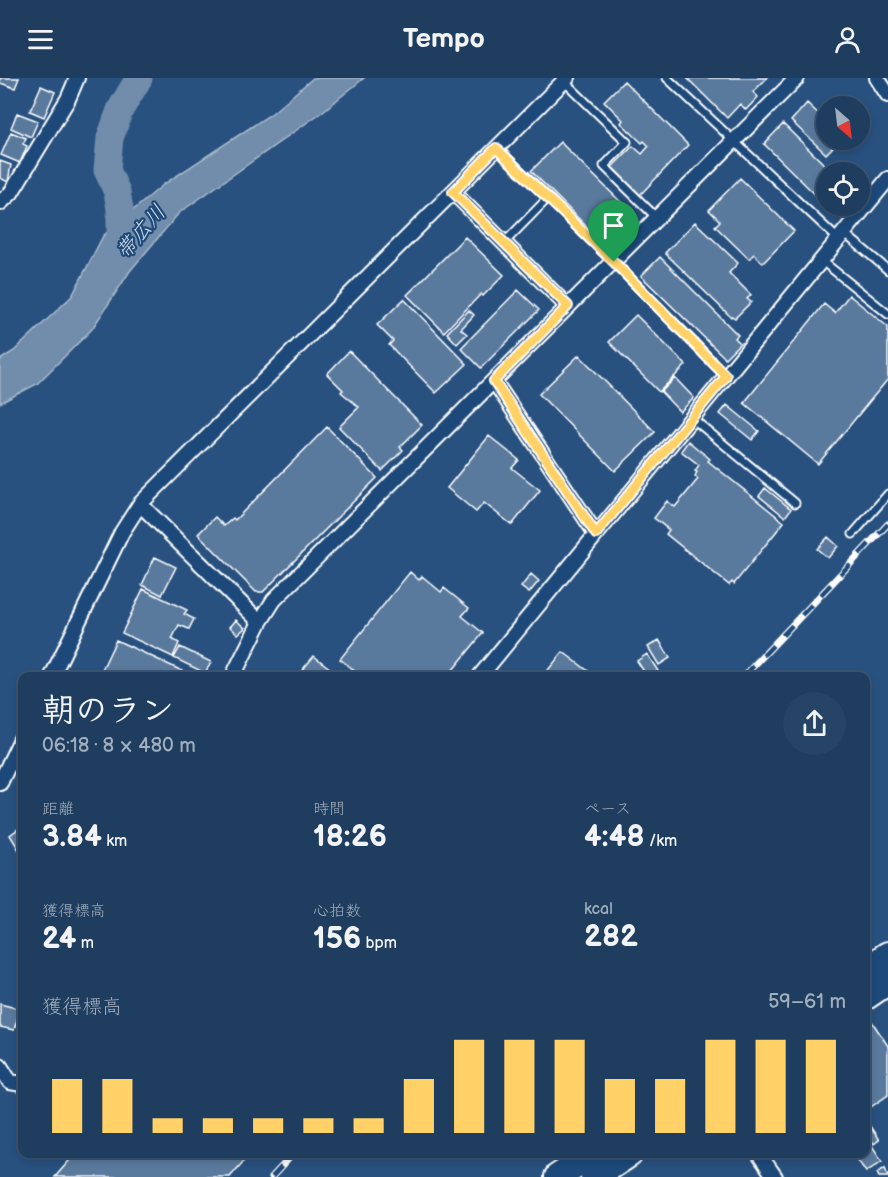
<!DOCTYPE html>
<html lang="ja">
<meta charset="utf-8">
<style>
body{margin:0;font-family:"Balsamiq Sans","Klee One",sans-serif;background:#264465;color:#f1f3f6;height:100vh;display:flex;flex-direction:column;font-size:22px;white-space:nowrap}
*{box-sizing:border-box;margin:0}
p{font-size:20px;color:#a1aebd}
.icon{flex:none;width:33px;height:33px;fill:none;stroke:currentColor;stroke-width:2;stroke-linecap:round;stroke-linejoin:round}
.map{position:relative;flex:1;overflow:hidden}
.sheet{position:absolute;left:18px;top:594px;width:852px;height:486px;display:flex;flex-direction:column;background:#1e3d5f;border-radius:12px;box-shadow:0 3px 9px #0003,0 0 0 2px #3c5674}
.sheet>*{flex:none}
.needle{width:39px;rotate:152deg}
.controls{position:absolute;left:816px;top:18px;display:grid;gap:12px}
.controls a{display:grid;place-items:center;width:54px;height:54px;border-radius:50%;background:#1e3d5f;box-shadow:0 3px 9px #0003,0 0 0 2px #3c5674;font-size:30px}
.pin{position:absolute;display:grid;place-items:center;width:51px;height:51px;color:#fff;margin:-62px -26px;border-radius:50% 50% 50% 0;rotate:-45deg;box-shadow:0 0 6px #0007}
.pin .icon{rotate:45deg}
.round{display:grid;place-items:center;flex:none;width:63px;height:63px;border-radius:32px;background:#264465}
.overview{display:flex;align-items:center;justify-content:space-between;height:102px;padding:0 24px}
h1{font-size:33px;font-weight:800;line-height:45px}
.metrics{display:grid;grid-template-columns:repeat(3,1fr);gap:9px;height:102px;padding:6px 24px}
.metrics div{display:grid;align-content:center}
.metrics b{font-size:30px;font-weight:800}
.metrics small{font-size:16px;font-weight:400}
.metrics p{font-size:16px}
.chart{height:168px;padding:12px 24px}
.chart p{display:flex;justify-content:space-between}
.chart svg{width:100%;height:108px;margin-top:6px;stroke:#ffd166;stroke-width:6}
header{display:flex;justify-content:space-between;align-items:center;height:78px;padding:0 24px;background:#1e3d5f;font-size:27px;font-weight:800}
.map>svg:first-child{display:block}
.water{fill:#718dab;stroke:#aabbcd;stroke-width:1.5}
.lines{fill:none;stroke-linecap:round;stroke-linejoin:round}
.river{stroke:#718dab;stroke-width:27}
.building{fill:#5a7a9d;stroke:#fff;stroke-width:1.5}
.lane-casing{stroke:#fff;stroke-width:11}
.street-casing{stroke:#fff;stroke-width:18}
.highway-casing{stroke:#fff;stroke-width:30}
.lane{stroke:#1f4a7a;stroke-width:7}
.street{stroke:#1f4a7a;stroke-width:14}
.highway{stroke:#1f4a7a;stroke-width:26}
.rail-casing{stroke:#fff;stroke-width:7}
.rail{stroke:#1f4a7a;stroke-width:4.5;stroke-dasharray:14;stroke-linecap:butt}
.route-casing{stroke:#fff;stroke-width:12}
.route{stroke:#ffd166;stroke-width:8}
.labels{text-anchor:middle;dominant-baseline:central;stroke-width:4.5;stroke-linejoin:round;paint-order:stroke}
.water-label{font-size:21px;font-style:italic;fill:#d4dde6;stroke:#1f4a7a}
</style>
<header><svg class="icon" aria-label="menu" viewBox="0 0 24 24"><path d="M4 6h16M4 12h16M4 18h16"/></svg>Tempo<svg class="icon" aria-label="person" viewBox="0 0 24 24"><circle cx="12" cy="8" r="4"/><path d="M4 21q1-7 8-7t8 7"/></svg></header>
<div class="map">
<svg width="888" height="1099" viewBox="0 0 888 1099">
<rect width="100%" height="100%" fill="#28517f"/>
<filter id="ink" filterUnits="userSpaceOnUse"><feTurbulence type="fractalNoise" baseFrequency=".0167" numOctaves="2"/><feDisplacementMap in="SourceGraphic" scale="12" xChannelSelector="R" yChannelSelector="G"/><feConvolveMatrix kernelMatrix="1 2 1 2 8 2 1 2 1" color-interpolation-filters="sRGB"/></filter>
<g filter="url(#ink)">
<!-- water -->
<path class="water" d="M313,0H364L322,34L179,135L130,193L92,251L37,306L0,325V282L14,273L72,218L103,158L164,106L271,36Z"/>
<g class="lines">
<!-- river -->
<path class="river" d="M113,178L120,161V131L117,114L107,92L110,60L120,32L139,0"/>
</g>
<!-- building -->
<path class="building" d="M0,0H19L15,10L0,5Z
M687,0H767L753,14L758,19L746,32L740,26L727,40Z
M624,3L688,67L640,117L612,89L633,68L642,76L649,68L644,63L642,65L621,45L623,42L604,23Z
M41,8L55,14L44,39L30,33Z
M807,25L826,43V62H840L826,76L791,43Z
M17,35L38,43L31,59L11,50Z
M783,46L832,94H826V128H843L835,136L764,66Z
M11,54L26,60L23,66L27,68L20,85L1,77Z
M560,64L632,135L602,164L531,93Z
M842,81L855,94H842L835,88Z
M0,83L11,87L8,104L0,100Z
M740,100L794,153L763,185L754,176L749,181L715,148L720,143L709,132Z
M695,144L738,185L729,195L751,217L747,221L751,224L735,240L732,238L731,239L665,175Z
M465,159L504,197L483,218L481,216L444,254L407,217Z
M660,179L738,257L735,260L740,265L725,280L641,198Z
M518,212L539,232L481,290L461,270Z
M849,217L888,249V301L818,386L744,325L824,226L835,235Z
M404,221L467,286L436,315L389,267L393,263L377,247Z
M469,232L474,237L461,251L467,256L457,266L447,255Z
M636,237L686,287L659,314L609,264Z
M349,273L422,347L400,369L403,372L382,393L339,349L359,329L341,314L343,312L327,296Z
M579,277L655,354L615,393L539,316Z
M675,300L694,320L680,334L661,314Z
M727,327L759,353L752,362L720,336Z
M327,349L377,400L263,514H256L198,456L215,439L224,448L233,440L235,442Z
M489,358L519,382L512,390L540,412L512,447L484,425L476,434L447,410Z
M688,363L710,381L708,383L784,444L734,506L732,504L729,507L666,456L669,452L654,440L667,423L675,429L698,401L695,398L697,394L695,393L699,387L681,373Z
M765,410L791,431L785,439L759,418Z
M828,459L838,468L828,480L817,471Z
M155,479L176,489L162,517L142,507Z
M410,494L419,502L422,498L441,514L444,510L469,530L462,538L483,555L448,598H362L340,581Z
M531,496L539,503L529,515L521,509Z
M143,511L187,532L184,536L194,541L189,551L179,547L172,561L179,565L173,579L122,555Z
M236,542L245,550L238,556L230,549Z
M116,562L193,598H99Z
M659,562L670,580L659,587L648,569Z
M180,569L211,584L205,595L174,580Z
M563,574L595,598H543Z
M647,576L658,593L650,598H647L637,583Z
M314,578L340,598H297Z
M22,748V777L10,757Z
M0,926L20,931L14,952L0,949Z
M871,942L888,968V1017L868,1031L866,1028V946Z
M866,1042L879,1062L874,1066L866,1054Z
M867,1060L882,1083L866,1094L857,1081L867,1074L866,1072Z
M75,1076H250L230,1099H55Z
M885,1090L888,1099H879L877,1095Z"/>
<g class="lines">
<defs>
<path id="lane" d="M667,0L838,161
M564,3L627,64L604,88L657,140
M497,70L613,184L726,298
M844,155L888,192
M504,165L547,121
M821,182L888,236
M692,340L795,425
M853,456L888,416"/>
<path id="street" d="M877,0L888,17
M453,114L568,229
M0,125L11,115L68,21L77,0
M494,303L596,456
M140,426L260,544
M52,598L122,454L140,426L567,0
M233,598L260,544L274,522L797,0
M480,598L888,101
M0,705L22,659
M0,988L10,1004L22,1006
M759,1076L775,1099"/>
<path id="highway" d="M866,892L888,877
M866,918L888,903
M558,1099L593,1076
M594,1099L629,1076"/>
</defs>
<!-- lane casing -->
<use href="#lane" class="lane-casing"/>
<!-- street casing -->
<use href="#street" class="street-casing"/>
<!-- highway casing -->
<use href="#highway" class="highway-casing"/>
<!-- lane -->
<use href="#lane" class="lane"/>
<!-- street -->
<use href="#street" class="street"/>
<!-- highway -->
<use href="#highway" class="highway"/>
<defs>
<path id="rail" d="M744,598L888,446
M272,1099L293,1076"/>
</defs>
<!-- rail casing -->
<use href="#rail" class="rail-casing"/>
<!-- rail -->
<use href="#rail" class="rail"/>
</g>
</g>
<g class="lines" filter="url(#ink)">
<defs>
<path id="route" d="M496,70L614,184L726,298L596,456L494,303L568,228L453,114Z"/>
</defs>
<!-- route casing -->
<use href="#route" class="route-casing"/>
<!-- route -->
<use href="#route" class="route"/>
</g>
<g class="labels">
<!-- water labels -->
<g class="water-label">
<text transform="translate(141 154) rotate(-49)">帯広川</text>
</g>
</g>
</svg>
<div class="controls">
<a><svg class="needle" viewBox="-14 -14 28 28"><path d="M0-13l5 13h-10z" fill="#e53935"/><path d="M0 13l5-13h-10z" fill="#a1aebd"/></svg></a>
<a><svg class="icon" aria-label="locate" viewBox="0 0 24 24"><circle cx="12" cy="12" r="6"/><path d="M12 2v4M12 18v4M2 12h4M18 12h4"/></svg></a>
</div>
<div class="pin" style="left:614px;top:184px;background:#1e9e55"><svg class="icon" aria-label="arrive" viewBox="0 0 24 24"><path d="M6 21V4h12l-3 4 3 4H6"/></svg></div>
<section class="sheet">
<div class="overview"><div><h1>朝のラン</h1><p>06:18 · 8 × 480 m</p></div><a class="round"><svg class="icon" aria-label="share" viewBox="0 0 24 24"><path d="M12 15V3M7 8l5-5 5 5M5 13v7h14v-7"/></svg></a></div>
<div class="metrics">
<div><p>距離</p><b>3.84<small> km</small></b></div>
<div><p>時間</p><b>18:26</b></div>
<div><p>ペース</p><b>4:48<small> /km</small></b></div>
</div>
<div class="metrics">
<div><p>獲得標高</p><b>24<small> m</small></b></div>
<div><p>心拍数</p><b>156<small> bpm</small></b></div>
<div><p>kcal</p><b>282</b></div>
</div>
<div class="chart"><p><span>獲得標高</span>59–61 m</p>
<svg viewBox="0 0 160 44" preserveAspectRatio="none"><path d="M5 44V22M15 44V22M25 44V38M35 44V38M45 44V38M55 44V38M65 44V38M75 44V22M85 44V6M95 44V6M105 44V6M115 44V22M125 44V22M135 44V6M145 44V6M155 44V6"/></svg>
</div>
</section>
</div>
